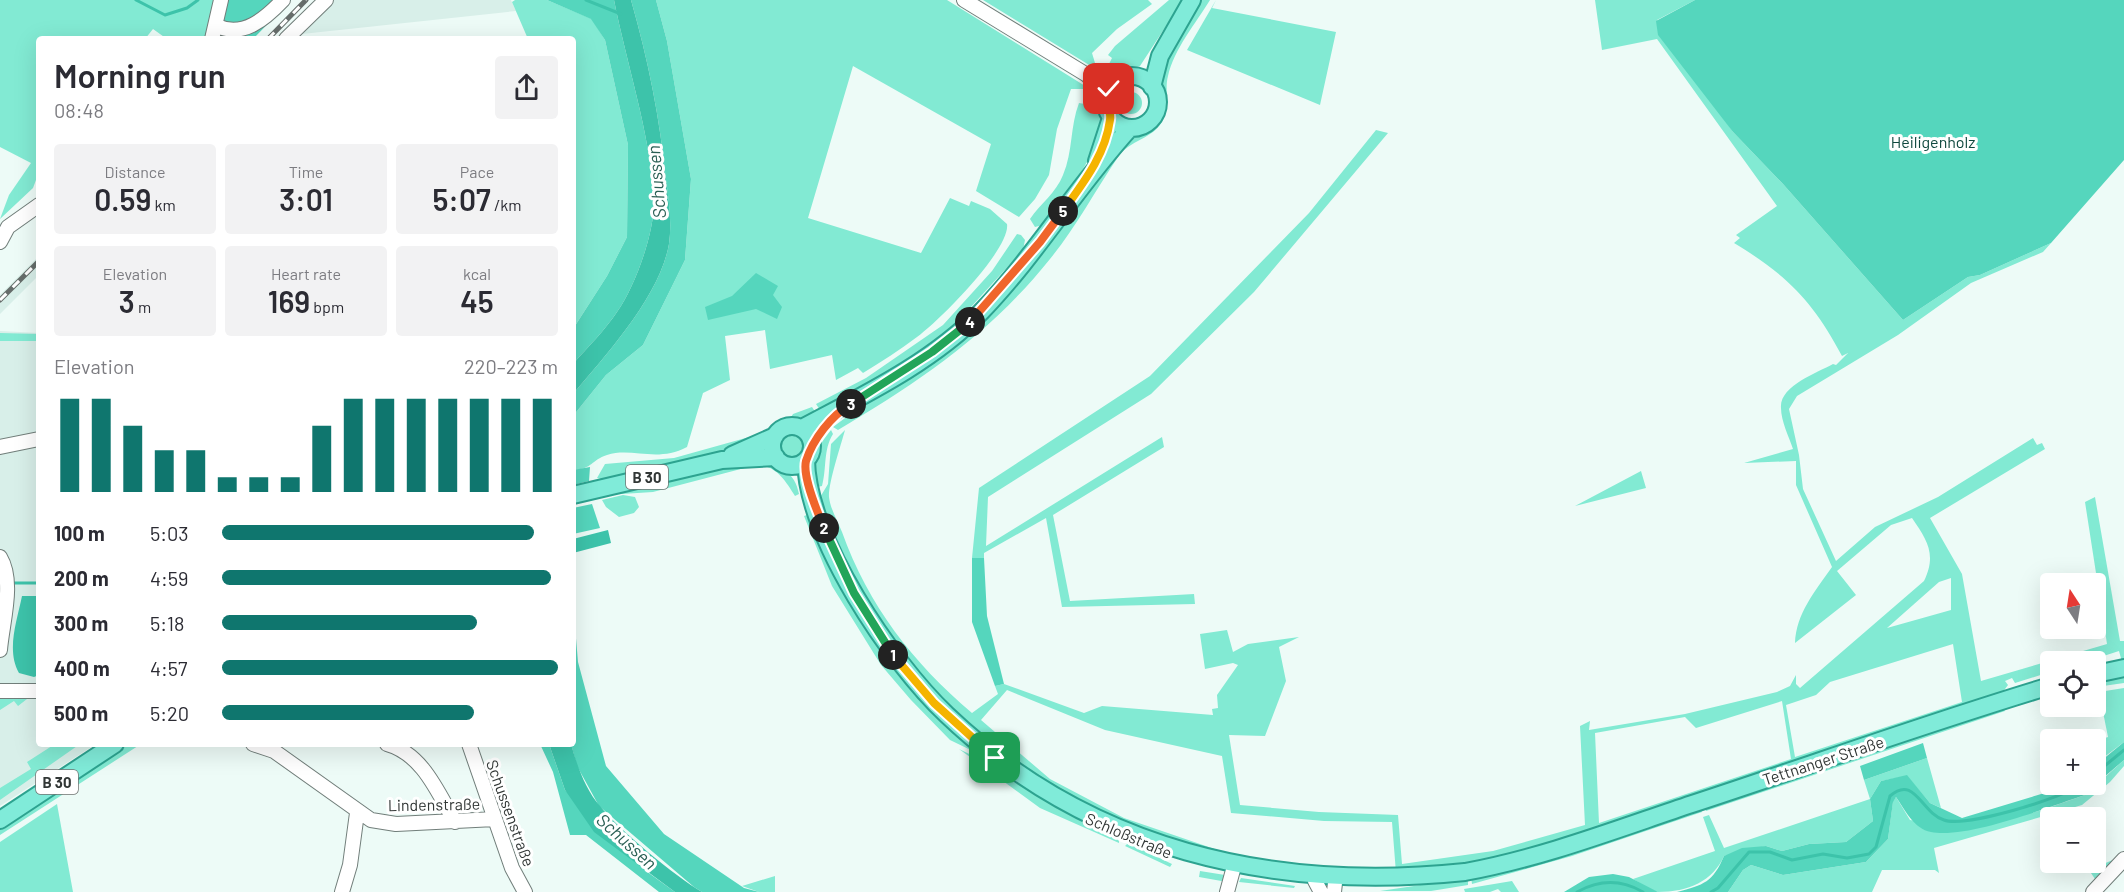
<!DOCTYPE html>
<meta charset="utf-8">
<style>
body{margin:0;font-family:Barlow,sans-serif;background:#f2f2f3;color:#2b2b33;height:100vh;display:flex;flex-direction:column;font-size:22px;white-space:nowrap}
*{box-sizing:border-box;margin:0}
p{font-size:20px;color:#7c7c81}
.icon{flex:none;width:33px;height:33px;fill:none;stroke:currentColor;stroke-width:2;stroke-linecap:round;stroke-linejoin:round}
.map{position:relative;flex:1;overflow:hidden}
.panel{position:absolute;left:36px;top:36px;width:540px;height:711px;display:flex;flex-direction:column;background:#fff;border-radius:6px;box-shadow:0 6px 24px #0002}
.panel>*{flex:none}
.needle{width:39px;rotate:348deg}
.tools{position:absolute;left:2040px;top:573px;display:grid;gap:12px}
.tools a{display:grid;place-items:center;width:66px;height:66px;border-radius:6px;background:#fff;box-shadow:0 6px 24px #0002;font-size:30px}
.pin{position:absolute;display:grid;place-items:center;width:51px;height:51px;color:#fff;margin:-26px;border-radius:12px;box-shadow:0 3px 9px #0006}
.km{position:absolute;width:30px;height:30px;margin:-15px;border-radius:50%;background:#222;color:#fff;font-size:16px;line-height:30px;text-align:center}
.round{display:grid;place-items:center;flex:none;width:63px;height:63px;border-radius:6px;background:#f2f2f3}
.headline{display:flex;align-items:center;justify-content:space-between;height:102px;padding:0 18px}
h1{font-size:33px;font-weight:600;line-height:45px}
.stats{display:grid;grid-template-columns:repeat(3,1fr);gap:9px;height:102px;padding:6px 18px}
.stats div{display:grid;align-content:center;border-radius:6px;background:#f2f2f3;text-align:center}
.stats b{font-size:30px;font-weight:600}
.stats small{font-size:16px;font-weight:400}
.stats p{font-size:16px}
.chart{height:168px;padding:12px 18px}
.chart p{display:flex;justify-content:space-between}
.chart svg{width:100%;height:108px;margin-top:6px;stroke:#0f766e;stroke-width:6}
ul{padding:0 18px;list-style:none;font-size:20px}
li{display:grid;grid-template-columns:96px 72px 1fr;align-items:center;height:45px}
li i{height:15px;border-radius:8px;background:#0f766e}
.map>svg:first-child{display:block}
.built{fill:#d8efe9}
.green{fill:#82ead3;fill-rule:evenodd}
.forest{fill:#55d6bd}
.water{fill:#3dc3aa}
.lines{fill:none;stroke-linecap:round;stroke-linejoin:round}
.stream{stroke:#3dc3aa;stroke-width:3}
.minor-casing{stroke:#717e7a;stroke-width:16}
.major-casing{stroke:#2da390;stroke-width:20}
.minor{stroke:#fff;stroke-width:14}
.major{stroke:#80ebd9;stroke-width:16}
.rail-casing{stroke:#666d6b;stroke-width:5}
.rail{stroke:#fff;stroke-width:3;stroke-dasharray:9;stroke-linecap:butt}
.split-1-casing{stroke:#fff;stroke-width:12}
.split-2-casing{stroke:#fff;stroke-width:12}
.split-3-casing{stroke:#fff;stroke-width:12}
.split-4-casing{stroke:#fff;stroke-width:12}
.split-5-casing{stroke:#fff;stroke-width:12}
.split-6-casing{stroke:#fff;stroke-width:12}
.split-1{stroke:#f5b400;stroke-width:8}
.split-2{stroke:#22a559;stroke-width:8}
.split-3{stroke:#f0652b;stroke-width:8}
.split-4{stroke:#22a559;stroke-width:8}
.split-5{stroke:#f0652b;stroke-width:8}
.split-6{stroke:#f5b400;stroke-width:8}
.labels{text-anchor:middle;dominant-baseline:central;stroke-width:6;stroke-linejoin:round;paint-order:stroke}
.shield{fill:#fff;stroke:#707372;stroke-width:1.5}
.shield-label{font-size:15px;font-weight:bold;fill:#323736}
.park-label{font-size:16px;fill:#0f483e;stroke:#fff}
.street-label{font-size:16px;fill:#323736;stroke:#fff}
.water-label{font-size:18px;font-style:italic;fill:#2a5f54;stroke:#fff}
</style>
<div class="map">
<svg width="2124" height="892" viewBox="0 0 2124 892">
<rect width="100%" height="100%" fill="#edfbf7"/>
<!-- built -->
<path class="built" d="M331,0H511L516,11L302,34Z
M39,256V275L0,314V295Z
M0,331L39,333V744H96L0,806Z"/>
<!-- green -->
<path class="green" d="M0,0H216L211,29L205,39H167L153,29L145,39H39V172L33,188L0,219L9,195L31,163L0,147Z
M515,0H547L592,19L605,40L628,145L627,237L607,276L573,329V39H528L512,2Z
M656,0H947L1090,89C1127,126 1065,194 1043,225L1035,227L1030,219C1040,204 1056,193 1063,175C1073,152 1070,126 1079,103L1085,104L1088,97L1085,89H1071L1057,129L1049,175L1035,199L1019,217L976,191L991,144L853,66L808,218L921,253L950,198L969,206L971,201L990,209L1007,224C1011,249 938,322 917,337C900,350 881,362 863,373L858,368L836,380L832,355L770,369L765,330L725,336L730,380L703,393L687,447C657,463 632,447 607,455C591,460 593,469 573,470V416L606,375L643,345L685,260L691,179L667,41Z
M983,0H1148L1152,4L1117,29L1092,53L1095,63L1099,67L1108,66L1112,58L1108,55L1115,46L1169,0H1183L1140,66L1113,75L1099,71Z
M1198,0H1210C1196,23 1174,49 1168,76C1164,91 1171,106 1163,120C1154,139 1129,140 1118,157C1095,191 1076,227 1050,259C990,334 919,382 838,430L833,427L995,306L1026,274L1074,212L1109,156L1131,134L1144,130L1157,119L1161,102L1158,87L1164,62Z
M1216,0L1212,8L1336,32L1320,105L1187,50Z
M1595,0H1695L1657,20L1733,132L1783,184L1903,320L1968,277L1980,275L2051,243L2043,252L1971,283L1898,335L1797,396L1789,409L1799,455L1803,489L1836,561L1875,527L1938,497L2033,438L2037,445L2042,443L2045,449L1930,518L1962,574L1981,681L2107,644L2085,502L2095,497L2120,641H2124V662H2122L2119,651L2088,661L2050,662V672L2015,683L2012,678L2005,681L2008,685L2002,693L1584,834L1478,863L1396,873L1392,822L1324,821L1231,813L1222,756L1105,730L1007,690L981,720L1050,779L1124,818L1238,857L1111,823L987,745L898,653L857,585L819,499L828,484L831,444L845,430C841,445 828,484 829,497C830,508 838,522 842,532C868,605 913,663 972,713L998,694L995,686L1004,684L1084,713L1102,706L1213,715L1212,709L1218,708L1217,695L1238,665L1233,663L1205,669L1200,634L1227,630L1233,652L1248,644L1299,637L1279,647L1286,681L1265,736L1229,735L1240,805L1319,812L1398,815L1402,864L1493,851L1585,825L1580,726L1590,721L1589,730L1685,714L1777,692L1790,686L1796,675V684L1800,688L1924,581C1937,554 1927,540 1912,518L1891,525L1837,571L1856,595L1795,643C1796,614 1815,591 1832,567L1796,485V461L1744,463L1793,449C1789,437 1781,421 1781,408C1779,386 1817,373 1833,364L1836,365L1848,353L1842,356C1813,301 1787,275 1734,243L1740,238L1736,235L1777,206L1657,39L1602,50ZM1951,578V610L1887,628L1939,582ZM1953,644L1962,702L1795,757L1786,705L1816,695L1830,682ZM1782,701L1791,759L1599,823L1595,733L1685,717L1696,728Z
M1120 103a11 11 0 1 1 22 0a11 11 0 1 1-22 0Z
M1376,130L1388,133L1254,292L1151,394L988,497L986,546L1162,437L1164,447L1053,515L1070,601L1194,594L1195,604L1062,607L1046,518L984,553V558H972L979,488L1150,376L1309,213Z
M1017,234L1021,235L1025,240L1023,250L950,330L926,349L822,413L816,404L866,378L943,325L992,271Z
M0,333L39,334V341H0Z
M812,407L818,416L803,421L790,419L793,414Z
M831,430L833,434C823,450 827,468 822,486L817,487C811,460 814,451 831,430Z
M777 445a15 15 0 1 1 30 0a15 15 0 1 1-30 0Z
M760,434C712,461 657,468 605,480L597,478L605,464L674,458Z
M746,462C771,463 794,466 799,494L795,496C785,480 776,465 756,465L653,492L606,495Z
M1641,471L1646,488L1575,506Z
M623,495L635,497L639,507L634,513L619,517L606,507L602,500Z
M807,515L825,554L985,757L950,740L911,700L881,665L832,586L804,516Z
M2124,677V683L2096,687V681Z
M2124,688V742L2099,761L2096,741L2108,737L2099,692Z
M0,696L26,698L27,699L18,706L14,701L0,710Z
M2002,707L2005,711L1706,811L1705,806Z
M55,744H80L0,800V788L31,769L27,762Z
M125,744H141L0,835V828Z
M959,749L998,768L1070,815L1119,839V843L1040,808Z
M1927,758L1941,808L1930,803L1907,776L1881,781L1870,799L1873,821L1846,842L1809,844L1782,851L1766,846L1724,856C1713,881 1688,892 1658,892C1650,890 1640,883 1633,879L1715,851L1703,817L1709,815L1724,848L1870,799L1864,780Z
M2124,760V766L2110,782L2082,805L1934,848L1939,873L1935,870H1882L1872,892H1728L1743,870L1751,865L1783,875L1866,862L1888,839L1893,801L1896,797L1910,820L1966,830L2042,810L2085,795Z
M57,804L73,892H0V842Z
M1700,808L1702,812L1572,856L1472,884L1471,877Z
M1128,843L1172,864L1170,867L1125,846Z
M2115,859L2097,882L2089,870Z
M1200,871L1225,875L1227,882L1199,877Z
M775,876V892H759L742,886Z
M1241,878L1295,886L1294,888L1239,882Z
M1468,878V885L1431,891H1380Z
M1512,881L1519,892H1501L1498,889L1490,892H1465L1464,889Z"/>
<!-- forest -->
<path class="forest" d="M226,0H291L253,39H216Z
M547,0H614C627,65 649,130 654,196C656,229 636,285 617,312C605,330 588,347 573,364V329L607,276L627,237L628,145L605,40L591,19Z
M631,0H656L667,41L691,179L685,260L643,345L606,375L573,416V394C606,355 660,296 669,244C672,223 669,201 666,180C660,119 648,59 631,0Z
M1695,0H2124V160L2051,243L1980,275L1968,277L1903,320L1783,184L1733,132L1658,35L1656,21Z
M756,273L778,286L773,295L782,307L777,319L756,309L708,320L705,307L732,296Z
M590,467L589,481L573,485V470Z
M592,504L600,528L573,534V508Z
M972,558H984L987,616L1004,684L995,686L972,622Z
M573,603L578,662L606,766L664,834L744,888L759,892H702L694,887L599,806L577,766L571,744H573Z
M2124,742V760L2096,784V765Z
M1923,743L1927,758L1864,780L1860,766Z
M540,744H549L565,790L646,871L675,892H659L586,835H570L553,772Z
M1907,775L1930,803L1962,818L2071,785L2095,784L2085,795C2048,807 1968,839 1931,832C1914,829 1905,810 1896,797L1893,802L1888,839L1866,862L1783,875L1751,865L1743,870L1728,892H1677C1704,885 1713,882 1724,856L1742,848L1766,846L1782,851L1809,844L1846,842L1873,821L1870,799L1881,781Z
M1613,874L1629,877L1658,892H1564L1589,877Z"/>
<!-- water -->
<path class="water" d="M614,0H631C648,59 660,119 666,180C669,201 672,223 669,244C660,296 606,355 573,394V364C588,347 605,330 617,312C636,285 656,229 654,196C649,130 627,65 614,0Z
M608,530L611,543L573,553V539Z
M22,596H39V675L34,677L19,673C6,650 17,621 22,596Z
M549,744H571C577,765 585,789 600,806C619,830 676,877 702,892H675L594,832L565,790Z"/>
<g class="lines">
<!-- stream -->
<path class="stream" d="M136,0L165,15L187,8L198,0
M586,0L621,14
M11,583H39
M2096,773L2124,750
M1577,892C1600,879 1621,879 1643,892
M1711,892L1718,888L1749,852H1770L1792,860L1823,854L1847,858L1869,854L1876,847L1890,796C1915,774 1921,813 1944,820C1965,828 2063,798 2082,784"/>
<defs>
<path id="minor" d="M964,0L1087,75L1107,95
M217,26C243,38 265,19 283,0
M212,39L221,0
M286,39L326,0
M1087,75L1115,83
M0,242L8,227L39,205
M0,447L39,439
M0,557C15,582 2,623 0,650
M0,691H39
M253,744L274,751L371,820L396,824L495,819
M387,744C423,754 438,793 455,822
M469,744L512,868L525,892
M1315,881L1321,892
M342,892L350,865L357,813
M1227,892L1233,870
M1334,892L1335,883
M2093,892L2124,859"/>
<path id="major" d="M1106 102a26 26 0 1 1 52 0a26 26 0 1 1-52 0Z
M1152,87L1160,56L1192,0
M1097,161L1111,118
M772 446a20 20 0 1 1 40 0a20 20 0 1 1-40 0Z
M802,428C864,395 931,363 981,312C1036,255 1077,186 1130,128
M732,455L775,436
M806,460C807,538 891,662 947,715C1089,850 1271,892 1465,872C1542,858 1617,829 1692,804C1811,765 1930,722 2050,686
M573,495L722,460L776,457
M2096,674L2124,668
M0,820L115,744"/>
</defs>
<!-- minor casing -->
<use href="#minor" class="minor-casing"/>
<!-- major casing -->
<use href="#major" class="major-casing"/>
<!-- minor -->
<use href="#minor" class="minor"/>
<!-- major -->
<use href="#major" class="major"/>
<defs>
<path id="rail" d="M268,39L306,0
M0,300L39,261"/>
</defs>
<!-- rail casing -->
<use href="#rail" class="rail-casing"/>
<!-- rail -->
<use href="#rail" class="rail"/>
</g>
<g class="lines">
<defs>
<path id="split-1" d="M893,655L934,703L995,758"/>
<path id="split-2" d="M824,528L854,593L893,655"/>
<path id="split-3" d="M824,528C818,513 802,477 806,461C813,439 831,416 851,404"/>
<path id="split-4" d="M851,404L932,352L970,322"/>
<path id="split-5" d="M970,322L1040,242L1063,211"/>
<path id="split-6" d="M1063,211C1083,183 1105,156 1110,120C1112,109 1103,104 1109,89"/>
</defs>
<!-- split-1 casing -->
<use href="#split-1" class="split-1-casing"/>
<!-- split-2 casing -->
<use href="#split-2" class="split-2-casing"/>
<!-- split-3 casing -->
<use href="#split-3" class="split-3-casing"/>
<!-- split-4 casing -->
<use href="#split-4" class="split-4-casing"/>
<!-- split-5 casing -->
<use href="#split-5" class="split-5-casing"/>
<!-- split-6 casing -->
<use href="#split-6" class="split-6-casing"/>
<!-- split-1 -->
<use href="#split-1" class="split-1"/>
<!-- split-2 -->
<use href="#split-2" class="split-2"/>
<!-- split-3 -->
<use href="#split-3" class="split-3"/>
<!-- split-4 -->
<use href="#split-4" class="split-4"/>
<!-- split-5 -->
<use href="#split-5" class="split-5"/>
<!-- split-6 -->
<use href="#split-6" class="split-6"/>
</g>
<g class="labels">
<!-- shield labels -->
<g class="shield">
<rect x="626" y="465" width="42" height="24" rx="4.5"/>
<rect x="36" y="770" width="42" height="24" rx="4.5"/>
</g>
<g class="shield-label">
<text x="647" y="477">B 30</text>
<text x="57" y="782">B 30</text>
</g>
<!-- park labels -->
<g class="park-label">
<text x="1933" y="141">Heiligenholz</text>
</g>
<!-- street labels -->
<g class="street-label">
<text transform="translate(1823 760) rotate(-18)">Tettnanger Straße</text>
<text transform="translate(434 804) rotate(-1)">Lindenstraße</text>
<text transform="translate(511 813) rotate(70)">Schussenstraße</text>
<text transform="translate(1129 835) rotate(23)">Schloßstraße</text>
</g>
<!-- water labels -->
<g class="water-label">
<text transform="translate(656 182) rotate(-95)">Schussen</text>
<text transform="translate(627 841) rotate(42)">Schussen</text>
</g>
</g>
</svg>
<div class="tools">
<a><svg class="needle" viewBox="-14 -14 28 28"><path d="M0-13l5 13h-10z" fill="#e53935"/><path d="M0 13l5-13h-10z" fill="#7c7c81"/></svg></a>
<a><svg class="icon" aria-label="locate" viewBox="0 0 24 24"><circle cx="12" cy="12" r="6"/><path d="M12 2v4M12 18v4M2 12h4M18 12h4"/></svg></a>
<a>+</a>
<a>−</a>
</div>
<div class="pin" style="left:995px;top:758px;background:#1e9e55"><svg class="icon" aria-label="arrive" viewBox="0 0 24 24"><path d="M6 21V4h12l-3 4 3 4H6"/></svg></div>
<div class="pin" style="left:1109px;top:89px;background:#d93025"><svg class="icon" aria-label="check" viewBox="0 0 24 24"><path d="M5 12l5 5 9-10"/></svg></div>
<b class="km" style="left:893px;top:655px">1</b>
<b class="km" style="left:824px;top:528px">2</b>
<b class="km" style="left:851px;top:404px">3</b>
<b class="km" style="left:970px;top:322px">4</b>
<b class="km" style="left:1063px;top:211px">5</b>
<section class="panel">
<div class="headline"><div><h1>Morning run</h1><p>08:48</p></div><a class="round"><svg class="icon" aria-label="share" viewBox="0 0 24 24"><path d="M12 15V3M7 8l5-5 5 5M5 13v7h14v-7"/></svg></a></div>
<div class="stats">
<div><p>Distance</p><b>0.59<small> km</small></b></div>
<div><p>Time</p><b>3:01</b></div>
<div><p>Pace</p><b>5:07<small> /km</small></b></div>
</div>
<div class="stats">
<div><p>Elevation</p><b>3<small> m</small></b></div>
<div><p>Heart rate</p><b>169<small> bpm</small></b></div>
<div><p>kcal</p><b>45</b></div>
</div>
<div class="chart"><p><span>Elevation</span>220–223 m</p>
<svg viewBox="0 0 160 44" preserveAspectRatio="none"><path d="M5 44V6M15 44V6M25 44V17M35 44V27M45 44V27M55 44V38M65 44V38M75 44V38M85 44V17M95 44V6M105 44V6M115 44V6M125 44V6M135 44V6M145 44V6M155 44V6"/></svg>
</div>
<ul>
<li><b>100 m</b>5:03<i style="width:93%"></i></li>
<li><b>200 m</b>4:59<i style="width:98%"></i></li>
<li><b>300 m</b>5:18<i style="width:76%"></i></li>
<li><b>400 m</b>4:57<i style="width:100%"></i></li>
<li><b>500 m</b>5:20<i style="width:75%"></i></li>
</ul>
</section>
</div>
